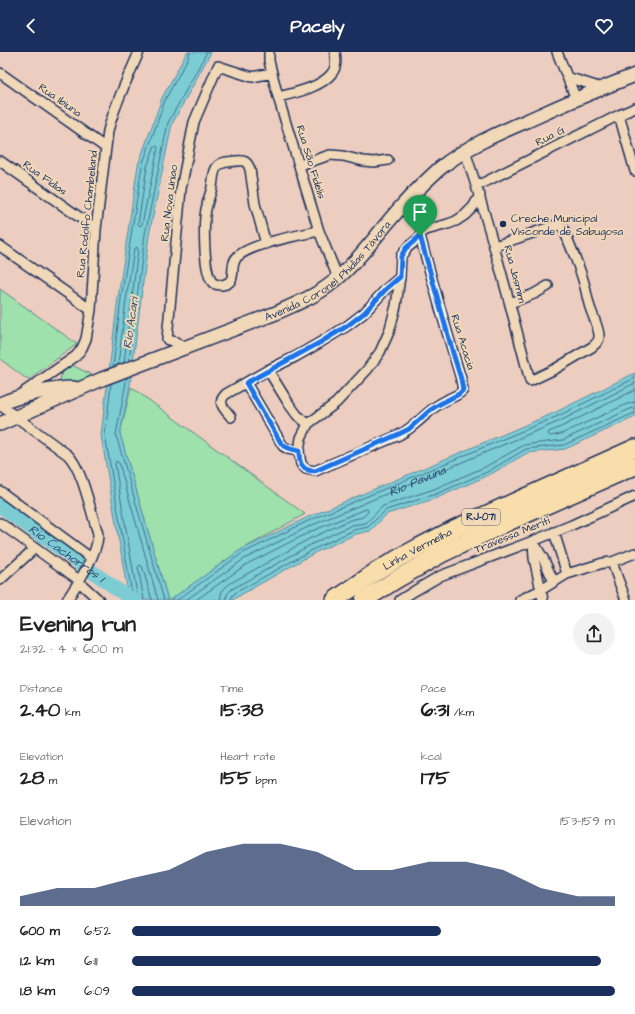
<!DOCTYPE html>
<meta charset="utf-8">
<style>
body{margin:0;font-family:"Architects Daughter",sans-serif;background:#f2f2f2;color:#222;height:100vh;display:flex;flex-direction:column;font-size:15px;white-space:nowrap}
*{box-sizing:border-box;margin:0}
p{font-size:13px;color:#767676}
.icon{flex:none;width:22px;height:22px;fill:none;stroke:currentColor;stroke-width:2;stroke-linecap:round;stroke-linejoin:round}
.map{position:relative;height:548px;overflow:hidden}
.sheet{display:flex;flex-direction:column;background:#fff;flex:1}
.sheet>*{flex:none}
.pin{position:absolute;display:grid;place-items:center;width:34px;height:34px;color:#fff;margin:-41px -17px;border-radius:50% 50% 50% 0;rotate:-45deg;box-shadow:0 0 4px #0007}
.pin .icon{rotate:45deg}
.round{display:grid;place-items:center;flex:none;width:42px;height:42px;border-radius:21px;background:#f2f2f2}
.head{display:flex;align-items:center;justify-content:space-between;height:68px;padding:0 20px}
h1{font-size:22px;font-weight:800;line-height:30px}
.metrics{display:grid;grid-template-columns:repeat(3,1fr);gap:6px;height:68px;padding:4px 20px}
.metrics div{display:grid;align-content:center}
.metrics b{font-size:20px;font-weight:800}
.metrics small{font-size:11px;font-weight:400}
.metrics p{font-size:11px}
.chart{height:112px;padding:8px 20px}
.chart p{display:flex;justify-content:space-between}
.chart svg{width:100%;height:72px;margin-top:4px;fill:#1b2f5e;opacity:.7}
ul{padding:0 20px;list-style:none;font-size:13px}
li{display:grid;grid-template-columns:64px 48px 1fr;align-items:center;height:30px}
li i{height:10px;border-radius:5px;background:#1b2f5e}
header{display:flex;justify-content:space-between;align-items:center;height:52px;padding:0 20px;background:#1b2f5e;color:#fff;font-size:18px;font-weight:800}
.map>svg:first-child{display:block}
.green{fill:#9ee1ac;stroke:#5c8885}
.water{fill:#7cccd4;stroke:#558da5}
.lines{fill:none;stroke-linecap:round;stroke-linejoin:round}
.shore{stroke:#426e8d;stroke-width:1}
.river{stroke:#7cccd4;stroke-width:14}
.street-casing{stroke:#1b2f5e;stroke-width:12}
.secondary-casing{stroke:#1b2f5e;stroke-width:16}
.highway-casing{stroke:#1b2f5e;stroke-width:20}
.street{stroke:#f0d8b8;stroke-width:9}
.secondary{stroke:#f0d8b8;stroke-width:13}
.highway{stroke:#f9deab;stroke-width:17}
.route-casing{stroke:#fff;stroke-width:8}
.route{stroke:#1a73e8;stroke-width:5}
.poi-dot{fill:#1b2f5e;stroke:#f0d8b8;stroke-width:1.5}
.labels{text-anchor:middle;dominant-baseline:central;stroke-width:4;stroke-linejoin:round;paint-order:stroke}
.shield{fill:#f0d8b8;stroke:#5b6279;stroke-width:1}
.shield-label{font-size:10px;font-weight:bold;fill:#1b2f5e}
.street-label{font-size:11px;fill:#1b2f5e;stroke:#f0d8b8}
.poi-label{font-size:11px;fill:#1b2f5e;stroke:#f0d8b8;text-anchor:start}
.water-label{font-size:12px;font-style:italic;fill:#2a4770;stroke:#f0d8b8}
</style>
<header><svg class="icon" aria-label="back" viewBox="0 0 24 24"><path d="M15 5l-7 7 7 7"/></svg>Pacely<svg class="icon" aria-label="heart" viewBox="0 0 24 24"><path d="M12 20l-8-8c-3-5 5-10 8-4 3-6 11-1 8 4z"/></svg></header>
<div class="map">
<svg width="635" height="548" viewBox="0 0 635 548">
<rect width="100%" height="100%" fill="#edcdbf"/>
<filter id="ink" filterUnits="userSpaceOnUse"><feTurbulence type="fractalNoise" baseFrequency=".025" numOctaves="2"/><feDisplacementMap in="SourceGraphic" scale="8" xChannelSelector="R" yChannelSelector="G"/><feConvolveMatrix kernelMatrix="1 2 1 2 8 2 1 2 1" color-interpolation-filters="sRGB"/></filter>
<g filter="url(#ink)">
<!-- green -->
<path class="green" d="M0,237L77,292L28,328L0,307Z
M72,313L94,324L71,334L61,331C58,322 66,318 72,313Z
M131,335L305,462L239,499L170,548H168L120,382Z"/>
<!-- water -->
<path class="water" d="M187,0H211L172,72L149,183L130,333L120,382L168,548H129L101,383L118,246L138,113L162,46Z
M635,321V365L565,397L527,401L489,423L437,446L387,462L370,479L356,482L316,500L237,545L233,548H170L239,499L306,466L556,360Z"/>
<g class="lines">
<!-- shore -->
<g class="shore">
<path d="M155,94H157L158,96L142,172L140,174L138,172L147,115Z"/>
<path d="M129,309L145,182L168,71L207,0"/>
<path d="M118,313L126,248L134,197L137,195L138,197L124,311"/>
<path d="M113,315L121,247L142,114L165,48L188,6L190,0"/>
<path d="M127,325L116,383L164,548"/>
<path d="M111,332L105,383L133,548"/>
<path d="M635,338L563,374L549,380L548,382L550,384L561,382L627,352L635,350"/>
<path d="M138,548L115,412L116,409L119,411L158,548"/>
<path d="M144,548L138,515L140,513L142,514L152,548"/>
<path d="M177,548L241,502L308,469L558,364L635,326"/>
<path id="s1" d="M186,548L244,507L310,474L560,369L635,331"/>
<path d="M196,548L247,512L312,479L366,457L368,458V460L363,465L350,468L309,487L229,532L222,539L220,548"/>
<path d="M226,548L227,542L232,537L312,492L352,473L366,471L383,454L434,437L485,415L524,393L563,388L630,357L635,356"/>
<path d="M231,548L232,544L235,541L314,497L354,478L368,475L386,458L436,442L487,420L526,397L564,393L632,362L635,361"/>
</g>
<!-- river -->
<path class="river" id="s2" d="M0,454L128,545L135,548"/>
<defs>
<path id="street" d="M269,0V9L278,45L319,179L338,226
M557,0L576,47
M0,21L106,96
M567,25L602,36
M278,45C295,41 322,35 332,21C337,15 336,7 335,0
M619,63L635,119
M465,99C490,175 510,252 530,329L555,317L592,295C596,292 599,289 599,285C600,277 591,261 589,252C587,245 586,238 584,231C579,213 571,196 564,178L561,174L556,173L495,194
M0,109L96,177
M300,113L330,103L343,104L363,109L374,110L388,108
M477,134L619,63L635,56
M420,184L442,263L461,327L463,338C459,343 452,345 447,348C441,351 434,355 429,360C418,369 412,376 399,383L315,419L306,417L301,412L299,399L301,386L308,372L336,351L367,318L380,300L389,280L396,254L400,225L401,204L407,196L418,187L423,180L426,178L448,172L456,169L465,163L473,155L480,143
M266,192L255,152L250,117C247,109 244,108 236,109C230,110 221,109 217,115C213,119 213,130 212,135C211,141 208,147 207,153C203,166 203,222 213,231C216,233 219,233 222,233C240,230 227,214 238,204C254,191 299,183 319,179
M0,194L91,258
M510,251L534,242L548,234
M183,296L176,290L168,288L167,287L181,137L194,70L218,14L252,25L272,21
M268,318L289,352L297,363L308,372
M246,331L283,394L288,397L299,399
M21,342L76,304L82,296L86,287L91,258L96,177L108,79C115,51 128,26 139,0
M0,353L68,403C82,417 90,456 96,475C97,478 98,481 98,484C97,503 77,532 67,548
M231,365C225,357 216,351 226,342L268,318L295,305L321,290L347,274L364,261L386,237L400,225
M0,439L91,506
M0,471L79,528
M554,480L567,522
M533,489L534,506L543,548
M534,491L543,506L554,530
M612,510L619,530L626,548
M0,528L35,496
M78,529L99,548
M400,548L416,538L440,524L533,489L572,473L635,444
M520,548L541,538L567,522L603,511L612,510L635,501"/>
<g id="secondary">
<path d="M0,352C20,343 53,336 74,336"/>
<path id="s3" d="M0,372L102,327L276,261C298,251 321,242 339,225C362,205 380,178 401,155C413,141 426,129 439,117C466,95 498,81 529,68C564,52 599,37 635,23"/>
</g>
<g id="highway">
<path id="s4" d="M335,548L377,519L397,507L419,495L454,477L635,396"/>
<path d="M364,548L397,527L441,502L508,470L635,414"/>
</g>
</defs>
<!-- street casing -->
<use href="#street" class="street-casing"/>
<!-- secondary casing -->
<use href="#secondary" class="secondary-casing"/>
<!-- highway casing -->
<use href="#highway" class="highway-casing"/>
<!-- street -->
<use href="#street" class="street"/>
<!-- secondary -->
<use href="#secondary" class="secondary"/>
<!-- highway -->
<use href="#highway" class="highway"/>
</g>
</g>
<g class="lines" filter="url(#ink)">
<defs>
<path id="route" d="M420,184L453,301L461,327L463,338L459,342L438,353L429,359L409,377L399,382L315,419C301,419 299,410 299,399C292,397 285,397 281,391L246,331L321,290L347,274L364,261L386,237L400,225L401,204L406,196Z"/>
</defs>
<!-- route casing -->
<use href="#route" class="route-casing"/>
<!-- route -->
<use href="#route" class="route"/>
</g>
<!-- markers -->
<circle class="poi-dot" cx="503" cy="172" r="4"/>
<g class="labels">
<!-- shield labels -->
<rect class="shield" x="462" y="457" width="38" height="16" rx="3"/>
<g class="shield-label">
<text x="481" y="465">RJ-071</text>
</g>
<!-- street labels -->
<g class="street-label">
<text transform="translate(60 48) rotate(35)">Rua Ibiuna</text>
<text transform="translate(550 84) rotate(-27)">Rua G</text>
<text transform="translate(311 110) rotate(73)">Rua São Fidelis</text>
<text transform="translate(45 126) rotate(36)">Rua Fídias</text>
<text transform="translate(169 151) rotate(-83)">Rua Nova Uniao</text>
<text transform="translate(87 162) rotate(-84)">Rua Rodolfo Chambelland</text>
<text stroke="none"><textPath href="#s3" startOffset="365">Avenida Coronel Phidias Távora</textPath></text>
<text transform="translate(515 222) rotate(75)">Rua Jasmim</text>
<text transform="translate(463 290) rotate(73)">Rua Acacia</text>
<text transform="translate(512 483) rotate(-22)">Travessa Meriti</text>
<text stroke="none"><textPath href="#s4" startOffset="97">Linha Vermelha</textPath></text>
</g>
<!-- poi labels -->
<g class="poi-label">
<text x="511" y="166">Creche Municipal<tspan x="511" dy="13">Visconde de Sabugosa</tspan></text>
</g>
<!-- water labels -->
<g class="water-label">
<text transform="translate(131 271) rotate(-82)">Rio Acari</text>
<text stroke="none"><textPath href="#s1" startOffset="261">Rio Pavuna</textPath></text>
<text stroke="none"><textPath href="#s2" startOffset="82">Rio Cachorros I</textPath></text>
</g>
</g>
</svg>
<div class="pin" style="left:420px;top:184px;background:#1e9e55"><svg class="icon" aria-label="arrive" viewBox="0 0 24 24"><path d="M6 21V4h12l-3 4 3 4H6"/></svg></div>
</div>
<section class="sheet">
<div class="head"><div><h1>Evening run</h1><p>21:32 · 4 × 600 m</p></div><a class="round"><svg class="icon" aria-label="share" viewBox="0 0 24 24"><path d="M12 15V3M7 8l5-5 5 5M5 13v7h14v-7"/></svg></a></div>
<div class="metrics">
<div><p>Distance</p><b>2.40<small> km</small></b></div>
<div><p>Time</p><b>15:38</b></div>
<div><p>Pace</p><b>6:31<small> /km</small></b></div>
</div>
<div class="metrics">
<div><p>Elevation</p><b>28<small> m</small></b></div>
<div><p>Heart rate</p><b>155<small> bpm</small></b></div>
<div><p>kcal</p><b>175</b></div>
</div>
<div class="chart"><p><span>Elevation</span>153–159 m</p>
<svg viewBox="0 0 160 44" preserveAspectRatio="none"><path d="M0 44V38L10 33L20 33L30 27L40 22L50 11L60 6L70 6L80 11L90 22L100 22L110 17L120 17L130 22L140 33L150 38L160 38V44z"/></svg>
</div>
<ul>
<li><b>600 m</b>6:52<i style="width:64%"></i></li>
<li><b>1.2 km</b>6:11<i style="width:97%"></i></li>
<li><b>1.8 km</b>6:09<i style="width:100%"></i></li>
</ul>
</section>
